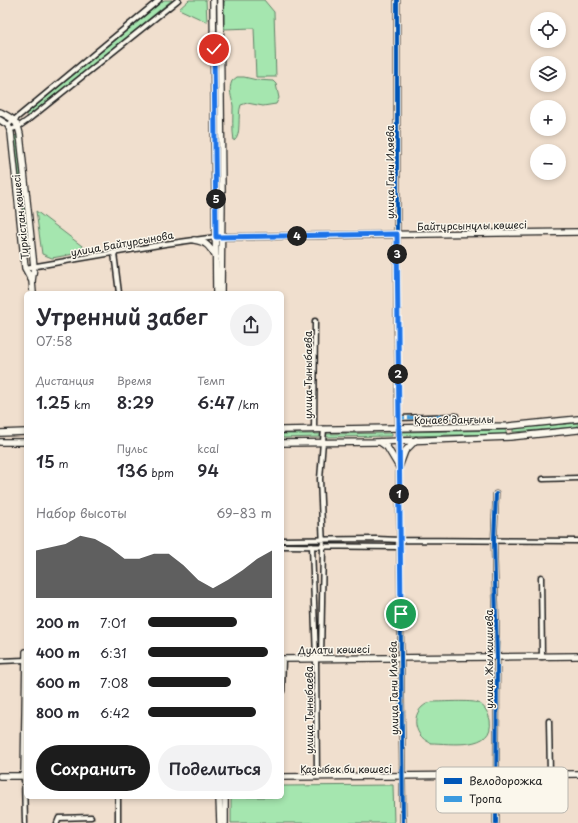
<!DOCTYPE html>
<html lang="ru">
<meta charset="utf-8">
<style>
body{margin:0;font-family:"Playpen Sans",sans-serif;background:#f2f2f3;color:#2b2b33;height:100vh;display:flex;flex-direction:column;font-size:15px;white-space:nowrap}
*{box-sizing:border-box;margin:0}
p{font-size:13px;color:#7c7c81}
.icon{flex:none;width:22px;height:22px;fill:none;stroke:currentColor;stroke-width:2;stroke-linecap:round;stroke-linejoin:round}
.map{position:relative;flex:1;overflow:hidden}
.drawer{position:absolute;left:24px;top:291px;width:260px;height:508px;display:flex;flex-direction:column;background:#fff;border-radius:6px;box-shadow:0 2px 6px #0003}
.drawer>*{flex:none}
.tools{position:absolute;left:530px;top:12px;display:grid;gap:8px}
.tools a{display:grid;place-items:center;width:36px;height:36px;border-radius:50%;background:#fff;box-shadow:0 2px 6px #0003;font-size:20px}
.pin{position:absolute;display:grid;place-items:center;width:34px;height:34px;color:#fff;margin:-17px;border:2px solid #fff;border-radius:50%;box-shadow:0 1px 4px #0007}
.km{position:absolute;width:20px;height:20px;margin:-10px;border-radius:50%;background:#222;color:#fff;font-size:11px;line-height:20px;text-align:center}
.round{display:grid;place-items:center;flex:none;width:42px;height:42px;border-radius:21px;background:#f2f2f3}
.head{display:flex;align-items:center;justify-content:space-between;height:68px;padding:0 12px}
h1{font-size:22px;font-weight:600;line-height:30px}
.figures{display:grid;grid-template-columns:repeat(3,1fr);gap:6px;height:68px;padding:4px 12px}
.figures div{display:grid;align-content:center}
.figures b{font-size:17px;font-weight:600}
.figures small{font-size:11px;font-weight:400}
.figures p{font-size:11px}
.chart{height:112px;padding:8px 12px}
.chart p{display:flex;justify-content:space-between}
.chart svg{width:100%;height:72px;margin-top:4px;fill:#1c1c1c;opacity:.7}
.action{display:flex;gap:8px;margin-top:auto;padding:8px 12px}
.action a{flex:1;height:46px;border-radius:24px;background:#1c1c1c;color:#fff;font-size:16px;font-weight:600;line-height:46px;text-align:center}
.action a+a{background:#f2f2f3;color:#2b2b33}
ul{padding:0 12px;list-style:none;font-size:13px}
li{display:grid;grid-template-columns:64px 48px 1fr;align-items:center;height:30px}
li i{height:10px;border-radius:5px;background:#1c1c1c}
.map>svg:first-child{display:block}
.green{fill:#a5e6af;stroke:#608166}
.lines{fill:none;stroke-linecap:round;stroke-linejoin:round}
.minor-casing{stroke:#1c1c1c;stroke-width:7}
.major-casing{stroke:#1c1c1c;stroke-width:8}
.minor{stroke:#fbf7ec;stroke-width:4}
.major{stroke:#fbf7ec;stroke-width:5.5}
.quiet{stroke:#3c9bdf;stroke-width:3;stroke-dasharray:6 3;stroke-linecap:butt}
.cycleway-casing{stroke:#fbf7ec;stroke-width:6}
.cycleway{stroke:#0057b8;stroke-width:4}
.route-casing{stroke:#fff;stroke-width:8}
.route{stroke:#1a73e8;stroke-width:5}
.labels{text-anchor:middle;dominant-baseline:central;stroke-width:3;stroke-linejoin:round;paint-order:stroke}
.street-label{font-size:10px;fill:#1c1c1c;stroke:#fbf7ec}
.key{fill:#fbf7ec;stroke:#b8b5ae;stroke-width:1}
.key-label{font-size:11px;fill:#1c1c1c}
</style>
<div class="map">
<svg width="578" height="823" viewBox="0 0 578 823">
<rect width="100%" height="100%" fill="#f0dfce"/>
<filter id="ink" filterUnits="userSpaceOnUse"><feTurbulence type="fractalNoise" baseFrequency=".025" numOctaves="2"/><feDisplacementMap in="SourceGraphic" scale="8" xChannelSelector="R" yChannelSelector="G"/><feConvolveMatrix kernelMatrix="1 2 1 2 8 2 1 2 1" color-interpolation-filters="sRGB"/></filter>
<g filter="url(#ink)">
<!-- green -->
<path class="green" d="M164,0H172L29,118L26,114Z
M189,0H206L207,22L179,9Z
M225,0H264L274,12L276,77H256L254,28L224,29V3Z
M237,77H244L257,80L273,81L276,84L279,98L276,104L263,106L247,103L241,105C237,115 242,136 234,141C232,129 233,118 233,106C232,97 228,90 232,81Z
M18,135L32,252L24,253L12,136Z
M36,211L86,249L85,252L52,258L42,254Z
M578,423V427L513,432V428Z
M506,430V434L402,436V432Z
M392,433V436L327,437L326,434Z
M282,434H320V437L282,438Z
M432,702C442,702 471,700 478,703C485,706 488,713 490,720C495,751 449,743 431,743C411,736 410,707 432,702Z
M393,785L394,823H231V797H282V786Z"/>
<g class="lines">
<defs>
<path id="minor" d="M397,0V317L403,823
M8,125L159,0
M10,130L18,127L28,120L178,0
M114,253L119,293
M25,268L165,244L216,237
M399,418L456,416
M314,430L315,321
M543,479L578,478
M496,494L494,541L497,658L496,823
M282,540L376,539L400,540L578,541
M282,546L400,547
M312,546L316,659L317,777
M541,577L542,657
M321,658L323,547L320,479L324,429
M0,661L25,660
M282,691L283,659
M549,721L550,774
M24,776L25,823
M118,797V823
M57,823L59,818L91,817"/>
<path id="major" d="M213,0L216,293
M220,0L222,196L221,293
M0,112C12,118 17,120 20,134L34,267L32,281L33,293
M0,120L8,125L11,133L25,268L32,281
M216,237L578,232
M194,240C207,242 209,246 216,257
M282,430L509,426L578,419
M0,433L26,432
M0,442H26
M380,442L387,447L399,467L405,451L416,440
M282,443L375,442L510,437L578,430
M282,659L578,656
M0,776H26
M24,776L26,652
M282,777L578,774
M219,797L220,823
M225,797V823"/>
</defs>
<!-- minor casing -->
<use href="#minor" class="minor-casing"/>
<!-- major casing -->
<use href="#major" class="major-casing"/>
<!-- minor -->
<use href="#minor" class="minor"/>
<!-- major -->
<use href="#major" class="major"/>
<!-- quiet -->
<path class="quiet" d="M399,418L456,416"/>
<defs>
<path id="cycleway" d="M397,0V317L403,823
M496,494L494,541L497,658L496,823"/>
</defs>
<!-- cycleway casing -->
<use href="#cycleway" class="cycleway-casing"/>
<!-- cycleway -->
<use href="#cycleway" class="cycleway"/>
</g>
</g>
<g class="lines" filter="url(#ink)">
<defs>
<path id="route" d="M214,49L216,237L397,234L401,614"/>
</defs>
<!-- route casing -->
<use href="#route" class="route-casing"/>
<!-- route -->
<use href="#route" class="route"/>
</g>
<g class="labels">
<!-- street labels -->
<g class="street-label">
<text transform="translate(389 172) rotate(-90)">улица Гани Иляева</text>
<text transform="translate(20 217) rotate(-96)">Түркістан көшесі</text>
<text transform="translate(472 225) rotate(-1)">Байтұрсынұлы көшесі</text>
<text transform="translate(122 243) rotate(-10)">улица Байтурсынова</text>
<text transform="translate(307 375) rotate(-90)">улица Тыныбаева</text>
<text transform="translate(454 419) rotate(-1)">Қонаев даңғылы</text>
<text transform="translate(334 649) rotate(-1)">Дулати көшесі</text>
<text transform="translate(488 659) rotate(-90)">улица Жылкишиева</text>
<text transform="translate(393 688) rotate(-91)">улица Гани Иляева</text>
<text transform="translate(308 710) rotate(-90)">улица Тыныбаева</text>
<text x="346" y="768">Қазыбек би көшесі</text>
</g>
</g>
<!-- legend -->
<rect x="436" y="767" width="132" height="46" rx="6" class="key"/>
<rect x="444" y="778" width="18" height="6" fill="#0057b8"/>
<rect x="444" y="796" width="18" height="6" fill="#3c9bdf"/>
<g class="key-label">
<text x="469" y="785">Велодорожка</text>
<text x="469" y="803">Тропа</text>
</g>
</svg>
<div class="tools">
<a><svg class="icon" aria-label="locate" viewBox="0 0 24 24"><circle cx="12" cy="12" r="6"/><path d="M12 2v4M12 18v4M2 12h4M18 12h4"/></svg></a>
<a><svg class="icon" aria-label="layers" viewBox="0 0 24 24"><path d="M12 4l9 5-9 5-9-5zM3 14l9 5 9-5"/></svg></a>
<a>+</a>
<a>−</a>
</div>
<div class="pin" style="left:401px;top:614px;background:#1e9e55"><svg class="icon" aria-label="arrive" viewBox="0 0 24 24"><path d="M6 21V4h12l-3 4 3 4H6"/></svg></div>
<div class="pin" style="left:214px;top:49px;background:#d93025"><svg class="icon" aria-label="check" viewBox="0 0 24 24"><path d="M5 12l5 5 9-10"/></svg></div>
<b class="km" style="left:399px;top:494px">1</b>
<b class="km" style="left:398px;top:374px">2</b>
<b class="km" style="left:397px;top:254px">3</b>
<b class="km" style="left:297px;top:236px">4</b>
<b class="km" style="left:216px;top:199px">5</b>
<section class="drawer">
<div class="head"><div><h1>Утренний забег</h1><p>07:58</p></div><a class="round"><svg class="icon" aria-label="share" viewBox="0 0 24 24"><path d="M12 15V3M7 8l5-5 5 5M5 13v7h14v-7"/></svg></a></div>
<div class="figures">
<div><p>Дистанция</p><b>1.25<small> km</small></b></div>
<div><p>Время</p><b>8:29</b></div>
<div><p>Темп</p><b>6:47<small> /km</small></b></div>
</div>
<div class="figures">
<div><b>15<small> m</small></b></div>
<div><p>Пульс</p><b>136<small> bpm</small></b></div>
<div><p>kcal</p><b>94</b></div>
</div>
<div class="chart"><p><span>Набор высоты</span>69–83 m</p>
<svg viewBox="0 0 160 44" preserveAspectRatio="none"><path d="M0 44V15L10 13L20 11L30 6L40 8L50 13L60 20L70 20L80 17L90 17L100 24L110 33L120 38L130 33L140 27L150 20L160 15V44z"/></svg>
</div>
<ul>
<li><b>200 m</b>7:01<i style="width:72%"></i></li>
<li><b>400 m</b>6:31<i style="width:97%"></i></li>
<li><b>600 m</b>7:08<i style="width:67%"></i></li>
<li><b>800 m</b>6:42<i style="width:87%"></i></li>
</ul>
<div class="action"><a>Сохранить</a><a>Поделиться</a></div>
</section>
</div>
